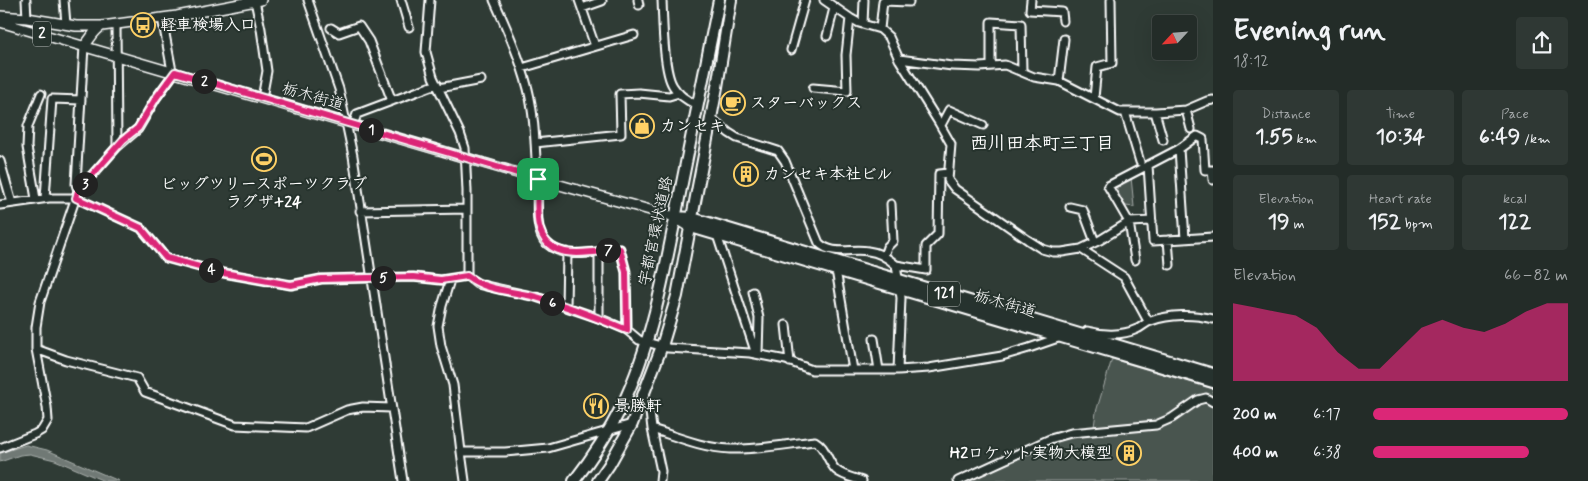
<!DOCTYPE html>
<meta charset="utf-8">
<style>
body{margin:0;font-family:Mynerve,"Klee One",sans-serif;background:#2f3834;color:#f1f3f6;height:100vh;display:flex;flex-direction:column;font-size:19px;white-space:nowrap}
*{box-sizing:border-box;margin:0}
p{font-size:16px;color:#a3a7a8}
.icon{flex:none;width:28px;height:28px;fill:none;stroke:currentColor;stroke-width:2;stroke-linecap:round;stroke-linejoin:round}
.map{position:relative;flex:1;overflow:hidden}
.sheet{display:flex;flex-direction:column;background:#232c28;width:375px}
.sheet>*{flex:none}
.needle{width:32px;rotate:244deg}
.buttons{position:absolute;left:1152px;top:15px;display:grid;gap:10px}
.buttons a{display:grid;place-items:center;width:45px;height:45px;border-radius:5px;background:#232c28;box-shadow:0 5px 20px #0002,0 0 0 1px #404845;font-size:25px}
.pin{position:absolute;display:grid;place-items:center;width:42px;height:42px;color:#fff;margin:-21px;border-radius:10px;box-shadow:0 2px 8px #0006}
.km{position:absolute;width:25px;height:25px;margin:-12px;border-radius:50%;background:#222;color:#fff;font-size:14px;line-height:25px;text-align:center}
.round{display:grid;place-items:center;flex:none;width:52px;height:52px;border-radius:5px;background:#2f3834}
.overview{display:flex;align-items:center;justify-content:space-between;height:85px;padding:0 20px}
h1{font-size:28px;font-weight:700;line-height:38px}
.figures{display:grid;grid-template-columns:repeat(3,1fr);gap:8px;height:85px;padding:5px 20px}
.figures div{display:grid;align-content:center;border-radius:5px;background:#2f3834;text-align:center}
.figures b{font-size:21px;font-weight:700}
.figures small{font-size:14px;font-weight:400}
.figures p{font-size:14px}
.chart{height:140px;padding:10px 20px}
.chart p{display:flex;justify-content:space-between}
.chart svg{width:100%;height:90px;margin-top:5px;fill:#db2777;opacity:.7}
ul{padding:0 20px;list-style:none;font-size:16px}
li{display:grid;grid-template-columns:80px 60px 1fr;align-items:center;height:38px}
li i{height:12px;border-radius:6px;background:#db2777}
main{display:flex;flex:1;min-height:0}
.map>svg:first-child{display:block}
.green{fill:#4a544f;stroke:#a4aaa7}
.water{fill:#707975;stroke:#a9afac}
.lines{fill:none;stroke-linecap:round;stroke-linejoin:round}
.minor-casing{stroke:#fff;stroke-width:11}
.major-casing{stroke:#fff;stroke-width:12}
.highway-casing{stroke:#fff;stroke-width:14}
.minor{stroke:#26332d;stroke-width:7}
.major{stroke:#26332d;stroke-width:9}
.highway{stroke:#26332d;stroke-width:10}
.route-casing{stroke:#fff;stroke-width:10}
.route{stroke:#db2777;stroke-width:6}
.labels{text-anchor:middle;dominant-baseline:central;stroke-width:4;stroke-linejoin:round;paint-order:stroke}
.shield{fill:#26332d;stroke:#bec2c0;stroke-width:1}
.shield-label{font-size:15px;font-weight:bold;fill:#fff}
.poi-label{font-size:16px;font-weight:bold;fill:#fff;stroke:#26332d;text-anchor:start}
.street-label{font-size:16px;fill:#fff;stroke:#26332d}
.neighbourhood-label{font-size:18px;font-weight:bold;fill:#fff;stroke:#26332d}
</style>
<main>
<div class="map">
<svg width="1213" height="481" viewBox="0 0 1213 481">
<rect width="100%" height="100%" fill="#2f3b35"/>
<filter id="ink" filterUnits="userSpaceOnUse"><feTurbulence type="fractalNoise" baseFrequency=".02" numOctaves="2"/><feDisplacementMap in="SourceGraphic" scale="10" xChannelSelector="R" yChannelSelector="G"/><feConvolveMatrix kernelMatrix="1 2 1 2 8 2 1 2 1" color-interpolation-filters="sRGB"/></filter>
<g filter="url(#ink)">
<!-- green -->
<path class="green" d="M1131,177L1134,207L1126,206L1114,191Z
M1112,359L1213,389V481H964L1052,441L1072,436L1093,434L1096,412Z"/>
<!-- water -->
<path class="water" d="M26,445L47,450L119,481H104L55,460L30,454L20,455L0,462V453Z"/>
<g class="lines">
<defs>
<path id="minor" d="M26,0L27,18
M64,0L66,24
M308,0L339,89L353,156L403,481
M401,0L409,27
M430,0L426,52L433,77L460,133L465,148L467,191V276
M494,0C507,29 520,58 528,89C535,117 535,147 537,176C539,194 533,230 546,243C566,261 596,251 620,249L626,272L627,330
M579,0L595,46
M638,0L639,5
M662,0C663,19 663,71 673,86C678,95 688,101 697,105
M824,0L850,18L859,23L880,29L889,37L899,59L939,123L951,144L948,180L955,189L1028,240L1042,249L1053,252H1062L1081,249L1100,240L1129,222L1152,221
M1031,0L1030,10L1062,12L1063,21
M255,1L261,29L267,71L262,98
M582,8L602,1
M162,18L172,71
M116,24L117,147
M863,24L864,0
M331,28L339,33L359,26L369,41L392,101
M880,29L883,1L909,2V0
M827,36L834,8
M791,50L805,0
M899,59L952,66L980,67L1005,65L1034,77L1059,81L1120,112H1156L1186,110L1207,101L1213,100
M991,66V22L1021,24L1022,71
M522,68L634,35
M1059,81L1064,39
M439,88L481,80
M813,88L847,91L846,55L850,18
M1094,98L1097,67L1112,63L1111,0
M1186,110L1191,129
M1125,112L1140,162
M1155,112L1163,140
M711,118L729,133L737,138L778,151L785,161L819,243C832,256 852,248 868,251C879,252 888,258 896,265L901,298L898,370
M353,125L357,114L437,84
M941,125L949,110L983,125
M535,143L621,134L620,94L639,93L669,96L679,93
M1179,149L1185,239
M0,161L12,203
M1148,165L1153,241L1213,237
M1212,170L1213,180
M78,191L117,147L138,129L156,98L175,72
M45,198L52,99L81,100
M36,199L27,147L28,126L41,94
M0,205L49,198H76L141,228L166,258L218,272L291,285L321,279L413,277L441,280L467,276L477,284L536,297L599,318L627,330L639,340L646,342L668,348L750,353L786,360L812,370H898L929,368L1002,356L1029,348L1061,337
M1070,207L1083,210L1095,242
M360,211L467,209
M717,235L756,354
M1168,240L1170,265
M1081,249L1124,277L1148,321
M599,253V318
M884,256L887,247L893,241L891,204
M1135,260L1129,222L1108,186L1179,149L1197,136L1203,139L1205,170H1213
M896,265L926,270V246L938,234L939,174L948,173
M836,270L853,370
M450,280L442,306L438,326L441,346L453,385L461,452H505L548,448L632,424
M753,292L759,318L758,354
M566,307L567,252
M786,325L790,362
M1087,331C1102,335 1122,336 1137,329C1142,327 1146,322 1151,321C1170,314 1194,314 1213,319
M874,339L879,370
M36,349L66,360L137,378L145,392L235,425L306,428L347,410L363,407L391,408
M642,400L649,404L652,429C677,437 704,448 730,449C758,450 787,444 815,441C826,447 827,461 836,470C843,476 854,478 862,481
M652,429L661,471L660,481
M0,448L35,434L42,430L48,420L47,407L36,349V327L40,302L78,191L76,184L84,46
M461,452L465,481
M958,481L1050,439L1071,433L1156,425L1172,418L1198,400L1206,398L1213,402"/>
<path id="major" d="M0,16L27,18L76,26H102L177,16L261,0
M0,22L538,179L675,217
M84,46C91,39 93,31 102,26"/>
<path id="highway" d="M675,217L691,227L1213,382
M676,217L692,218L1213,374
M574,481C592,458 608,434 621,408C655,339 668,253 683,178C695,119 707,59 719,0
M598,481L609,465L632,424L662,346L677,296L717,87L731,0"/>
</defs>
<!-- minor casing -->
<use href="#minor" class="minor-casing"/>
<!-- major casing -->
<use href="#major" class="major-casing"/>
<!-- highway casing -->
<use href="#highway" class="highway-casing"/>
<!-- minor -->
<use href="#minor" class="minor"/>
<!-- major -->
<use href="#major" class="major"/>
<!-- highway -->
<use href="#highway" class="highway"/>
</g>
</g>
<g class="lines" filter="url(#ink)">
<defs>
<path id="route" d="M175,72L538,179C538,192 536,214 539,226C548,265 592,251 620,249L626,272L627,330C598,318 567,306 536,297C513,291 486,291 467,276L441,280L413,277L321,279L291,285L218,272L166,258L141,228L76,198L78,191L123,140L138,128L156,98Z"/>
</defs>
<!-- route casing -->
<use href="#route" class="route-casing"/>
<!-- route -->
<use href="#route" class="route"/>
</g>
<!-- icons -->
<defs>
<symbol id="bus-ring" viewBox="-11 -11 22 22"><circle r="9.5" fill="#26332d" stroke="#ffd166" stroke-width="1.5"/><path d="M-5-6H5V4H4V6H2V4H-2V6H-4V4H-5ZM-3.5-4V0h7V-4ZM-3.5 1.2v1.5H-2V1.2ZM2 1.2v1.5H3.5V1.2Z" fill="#ffd166"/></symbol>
<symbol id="cafe-ring" viewBox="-11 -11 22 22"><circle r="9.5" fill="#26332d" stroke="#ffd166" stroke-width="1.5"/><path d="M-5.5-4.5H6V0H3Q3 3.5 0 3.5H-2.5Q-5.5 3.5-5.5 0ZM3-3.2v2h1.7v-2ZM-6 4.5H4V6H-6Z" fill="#ffd166"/></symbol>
<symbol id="shop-ring" viewBox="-11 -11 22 22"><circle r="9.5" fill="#26332d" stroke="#ffd166" stroke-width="1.5"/><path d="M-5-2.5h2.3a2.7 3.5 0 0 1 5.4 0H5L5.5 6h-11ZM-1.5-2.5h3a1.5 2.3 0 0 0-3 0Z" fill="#ffd166"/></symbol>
<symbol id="stadium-ring" viewBox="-11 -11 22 22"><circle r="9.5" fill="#26332d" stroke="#ffd166" stroke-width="1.5"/><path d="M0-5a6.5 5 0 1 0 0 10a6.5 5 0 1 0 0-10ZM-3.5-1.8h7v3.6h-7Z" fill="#ffd166"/></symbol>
<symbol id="building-ring" viewBox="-11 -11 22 22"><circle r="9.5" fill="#26332d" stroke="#ffd166" stroke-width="1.5"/><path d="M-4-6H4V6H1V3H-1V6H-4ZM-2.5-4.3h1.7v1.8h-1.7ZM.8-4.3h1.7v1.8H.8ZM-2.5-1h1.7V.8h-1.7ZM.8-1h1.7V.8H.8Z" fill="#ffd166"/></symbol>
<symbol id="restaurant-ring" viewBox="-11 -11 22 22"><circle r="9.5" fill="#26332d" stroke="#ffd166" stroke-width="1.5"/><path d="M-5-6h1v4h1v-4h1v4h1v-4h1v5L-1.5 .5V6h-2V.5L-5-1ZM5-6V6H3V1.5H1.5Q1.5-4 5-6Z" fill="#ffd166"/></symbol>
</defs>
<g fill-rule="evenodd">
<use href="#bus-ring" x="129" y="11" width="28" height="28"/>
<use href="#cafe-ring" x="719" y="89" width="28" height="28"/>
<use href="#shop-ring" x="628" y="112" width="28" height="28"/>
<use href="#stadium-ring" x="250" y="145" width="28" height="28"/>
<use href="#building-ring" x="732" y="160" width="28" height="28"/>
<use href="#restaurant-ring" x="582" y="392" width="28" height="28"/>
<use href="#building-ring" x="1115" y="439" width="28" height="28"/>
</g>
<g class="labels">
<!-- shield labels -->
<g class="shield">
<rect x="33" y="21.5" width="18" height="25" rx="4"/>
<rect x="928" y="281.5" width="32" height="25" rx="4"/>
</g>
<g class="shield-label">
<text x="42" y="34">2</text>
<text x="944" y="294">121</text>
</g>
<!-- poi labels -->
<g class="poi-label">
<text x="160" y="25">軽車検場入口</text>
<text x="750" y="103">スターバックス</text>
<text x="660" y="126">カンセキ</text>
<text x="764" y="174">カンセキ本社ビル</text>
<text x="264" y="184" text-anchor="middle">ビッグツリースポーツクラブ<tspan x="264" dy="18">ラグザ+24</tspan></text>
<text x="614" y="406">景勝軒</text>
<text x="1112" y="453" text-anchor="end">H2ロケット実物大模型</text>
</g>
<!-- street labels -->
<g class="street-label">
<text transform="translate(313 97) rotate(16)">栃木街道</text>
<text transform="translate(656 231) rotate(-78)">宇都宮環状道路</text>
<text transform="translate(1005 304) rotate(16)">栃木街道</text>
</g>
<!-- neighbourhood labels -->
<g class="neighbourhood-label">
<text x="1042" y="144">西川田本町三丁目</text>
</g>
</g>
</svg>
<div class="buttons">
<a><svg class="needle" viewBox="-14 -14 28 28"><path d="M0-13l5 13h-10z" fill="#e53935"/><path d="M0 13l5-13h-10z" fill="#a3a7a8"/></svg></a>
</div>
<div class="pin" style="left:538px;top:179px;background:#1e9e55"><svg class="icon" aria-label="arrive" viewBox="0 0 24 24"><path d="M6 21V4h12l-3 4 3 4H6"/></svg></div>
<b class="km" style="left:371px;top:130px">1</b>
<b class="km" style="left:204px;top:81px">2</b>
<b class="km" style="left:85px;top:184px">3</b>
<b class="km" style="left:211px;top:270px">4</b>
<b class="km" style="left:383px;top:278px">5</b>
<b class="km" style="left:552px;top:303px">6</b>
<b class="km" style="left:608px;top:250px">7</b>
</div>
<section class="sheet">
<div class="overview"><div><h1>Evening run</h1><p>18:12</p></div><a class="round"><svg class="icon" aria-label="share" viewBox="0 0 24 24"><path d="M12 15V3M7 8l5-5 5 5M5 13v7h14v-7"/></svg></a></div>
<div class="figures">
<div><p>Distance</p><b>1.55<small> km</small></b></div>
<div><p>Time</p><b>10:34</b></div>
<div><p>Pace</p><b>6:49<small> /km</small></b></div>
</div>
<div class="figures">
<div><p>Elevation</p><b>19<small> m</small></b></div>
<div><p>Heart rate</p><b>152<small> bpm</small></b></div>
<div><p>kcal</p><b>122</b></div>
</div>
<div class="chart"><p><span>Elevation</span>66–82 m</p>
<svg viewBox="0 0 160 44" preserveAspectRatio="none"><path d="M0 44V6L10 8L20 10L30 12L40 18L50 30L60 38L70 38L80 28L90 18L100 14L110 18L120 20L130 16L140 10L150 6L160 6V44z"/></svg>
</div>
<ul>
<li><b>200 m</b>6:17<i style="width:100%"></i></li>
<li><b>400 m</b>6:38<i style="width:80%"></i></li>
</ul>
</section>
</main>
